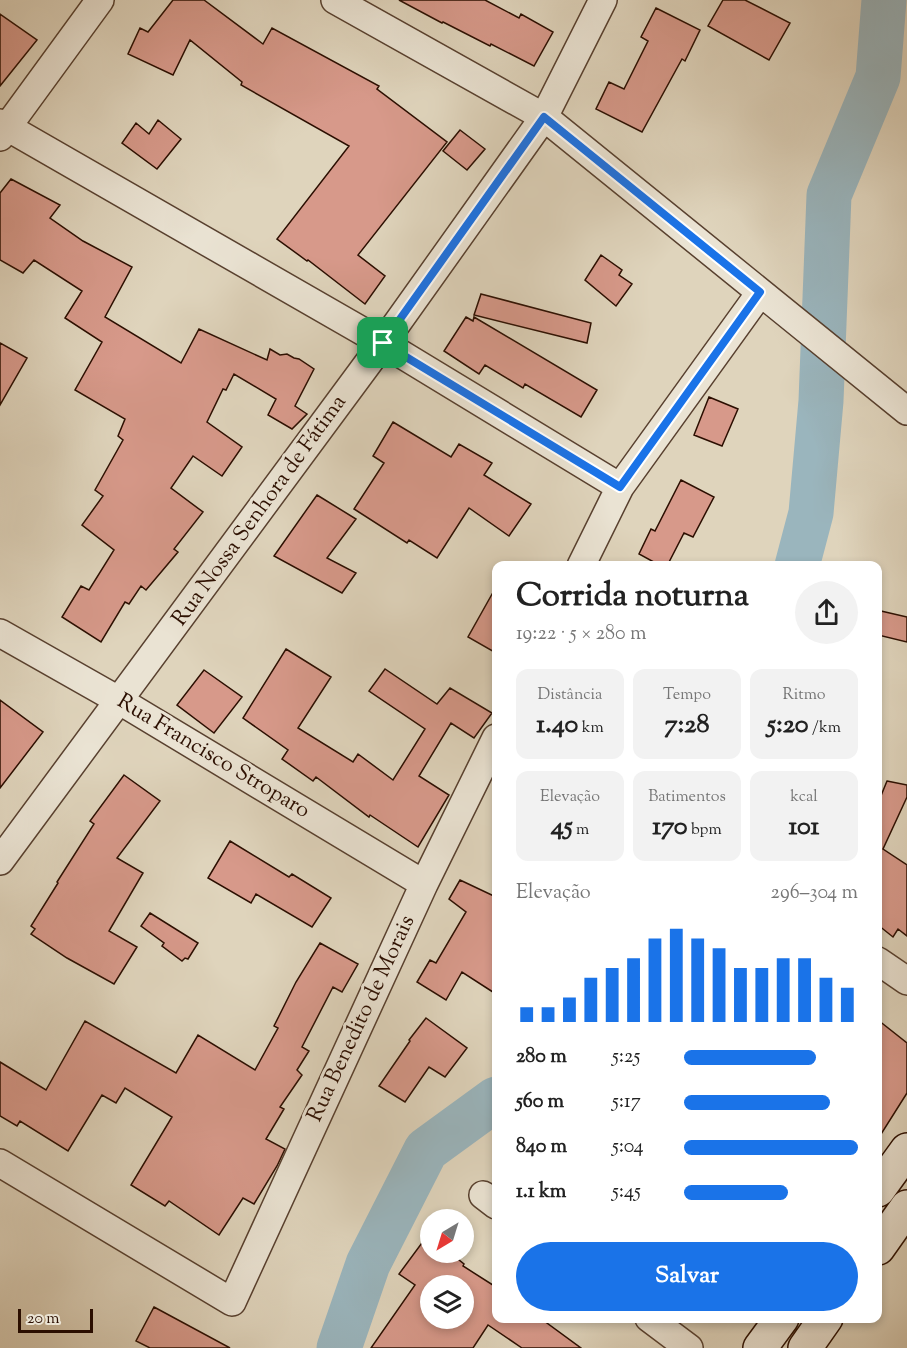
<!DOCTYPE html>
<html lang="pt">
<meta charset="utf-8">
<style>
body{margin:0;font-family:"Sorts Mill Goudy",serif;background:#f2f2f2;color:#222;height:100vh;display:flex;flex-direction:column;font-size:22px;white-space:nowrap}
*{box-sizing:border-box;margin:0}
p{font-size:20px;color:#767676}
.icon{flex:none;width:33px;height:33px;fill:none;stroke:currentColor;stroke-width:2;stroke-linecap:round;stroke-linejoin:round}
.map{position:relative;flex:1;overflow:hidden}
.side{position:absolute;left:492px;top:561px;width:390px;height:762px;display:flex;flex-direction:column;background:#fff;border-radius:12px;box-shadow:0 3px 9px #0003}
.side>*{flex:none}
.needle{width:39px;rotate:218deg}
.buttons{position:absolute;left:420px;top:1209px;display:grid;gap:12px}
.buttons a{display:grid;place-items:center;width:54px;height:54px;border-radius:50%;background:#fff;box-shadow:0 3px 9px #0003;font-size:30px}
.scale{position:absolute;left:18px;bottom:15px;width:75px;box-sizing:border-box;padding-left:6px;border:3px solid #2b0e00;border-top:0;font-size:16px;line-height:21px;white-space:nowrap;color:#2b0e00;-webkit-text-stroke:4px #eae3d3;paint-order:stroke}
.pin{position:absolute;display:grid;place-items:center;width:51px;height:51px;color:#fff;margin:-26px;border-radius:12px;box-shadow:0 3px 9px #0006}
.round{display:grid;place-items:center;flex:none;width:63px;height:63px;border-radius:32px;background:#f2f2f2}
.head{display:flex;align-items:center;justify-content:space-between;height:102px;padding:0 24px}
h1{font-size:33px;font-weight:700;line-height:45px}
.stats{display:grid;grid-template-columns:repeat(3,1fr);gap:9px;height:102px;padding:6px 24px}
.stats div{display:grid;align-content:center;border-radius:12px;background:#f2f2f2;text-align:center}
.stats b{font-size:26px;font-weight:700}
.stats small{font-size:16px;font-weight:400}
.stats p{font-size:16px}
.chart{height:168px;padding:12px 24px}
.chart p{display:flex;justify-content:space-between}
.chart svg{width:100%;height:108px;margin-top:6px;stroke:#1a73e8;stroke-width:6}
.cta{display:flex;gap:12px;margin-top:auto;padding:12px 24px}
.cta a{flex:1;height:69px;border-radius:36px;background:#1a73e8;color:#fff;font-size:24px;font-weight:700;line-height:69px;text-align:center}
ul{padding:0 24px;list-style:none;font-size:20px}
li{display:grid;grid-template-columns:96px 72px 1fr;align-items:center;height:45px}
li i{height:15px;border-radius:8px;background:#1a73e8}
.map>svg:first-child{display:block}
.lines{fill:none;stroke-linecap:round;stroke-linejoin:round}
.river{stroke:#9ab5bd;stroke-width:45}
.building{fill:#d7998a;stroke:#2b0e00;stroke-width:1.5;fill-rule:evenodd}
.minor-casing{stroke:#58402f;stroke-width:30}
.secondary-casing{stroke:#2b0e00;stroke-width:36}
.minor{stroke:#eae3d3;stroke-width:27}
.secondary{stroke:#eae3d3;stroke-width:33}
.route-casing{stroke:#fff;stroke-width:12}
.route{stroke:#1a73e8;stroke-width:8}
.labels{text-anchor:middle;dominant-baseline:central;stroke-width:6;stroke-linejoin:round;paint-order:stroke}
.street-label{font-size:22px;fill:#2b0e00;stroke:#eae3d3}
</style>
<div class="map">
<svg width="907" height="1348" viewBox="0 0 907 1348">
<rect width="100%" height="100%" fill="#dfd4bc"/>
<filter id="stains"><feTurbulence type="fractalNoise" baseFrequency=".00333" numOctaves="4"/><feColorMatrix values="0 0 0 0 .2 0 0 0 0 .09 0 0 0 0 .02 0 0 0 .5 -.17"/></filter>
<radialGradient id="worn" r=".72"><stop offset=".6" stop-color="#630" stop-opacity="0"/><stop offset="1" stop-color="#630" stop-opacity=".3"/></radialGradient>
<g class="lines">
<!-- river -->
<path class="river" d="M797,566L811,513L821,401L829,195L878,77L884,0
M339,1348L368,1264L426,1150L496,1099"/>
</g>
<!-- building -->
<path class="building" d="M173,0H204L263,44L272,28L379,86L377,89L447,142L358,255L385,276L365,304L308,260L307,261L277,239L349,146L241,85L242,82L190,40L173,75L128,54L140,28L148,32Z
M399,0H485L519,18L521,14L553,32L534,66L491,44L490,46L443,22L442,23Z
M723,0H745L790,23L769,60L708,26Z
M656,8L700,30L685,61L682,59L642,132L596,109L609,82L624,89L648,41L641,37Z
M0,14L37,40L0,86Z
M158,120L181,139L157,169L122,143L136,123L149,134Z
M460,130L485,149L467,170L443,151Z
M11,179L60,205L50,218L83,241L132,267L105,317L181,363L199,329L267,360L270,349L280,355L287,354L294,358L299,359L314,369L295,406L307,414L292,429L268,415L276,399L234,374L226,390L223,389L207,422L242,447L222,476L193,456L171,488L203,512L174,549L178,552L146,590L141,586L129,604L125,602L101,642L62,617L81,586L89,590L114,550L82,525L103,496L95,490L123,440L118,436L125,419L75,390L102,342L65,318L82,291L34,260L23,273L0,260V193Z
M601,255L622,270L619,275L632,284L616,306L585,280Z
M481,294L591,323L587,343L474,315Z
M466,317L473,321L474,317L597,390L581,417L525,384L523,388L485,365L479,374L444,351Z
M0,343L27,358L0,405Z
M709,397L738,409L722,446L694,435Z
M393,422L451,457L459,444L492,463L484,475L531,504L509,536L469,508L437,558L409,540L407,543L354,509L384,463L373,456Z
M681,480L714,497L693,537L684,533L667,566H661L639,554L651,529L655,531Z
M317,495L356,519L327,558L356,573L342,593L274,556Z
M496,587V653L468,637Z
M881,611L907,617V642L878,635V623Z
M286,649L331,677L298,728L353,762L358,754L393,780L425,729L369,691L385,669L437,704L450,688L492,713L474,738L451,723L419,776L449,795L418,847L370,815L369,817L316,777L313,781L282,759L288,750L243,718Z
M204,670L242,697L214,733L177,705Z
M0,700L43,732L0,788Z
M124,775L160,801L117,858L143,873L109,931L137,947L114,984L67,958L31,934L35,929L31,926L58,883L57,882L94,824L90,821Z
M887,781L907,785V797L883,849L907,865V936L898,929L893,937L878,925V803Z
M230,841L289,877L292,874L331,898L312,927L256,894L251,903L208,878Z
M460,880L496,897V994L462,972L446,1000L417,982L430,960L436,963L466,912L449,899Z
M150,913L198,943L188,959L185,958L182,961L162,946L164,943L141,926Z
M320,943L358,964L342,992L333,987L302,1047L309,1051L297,1070L302,1075L280,1107L284,1109L266,1139L285,1149L277,1166L254,1204L243,1198L219,1235L169,1201L165,1206L131,1185L172,1117L125,1088L116,1103L102,1095L68,1151L20,1121L17,1126L0,1116V1062L46,1090L85,1021L176,1073L198,1035L255,1070L278,1028L274,1026L296,982Z
M426,1018L467,1048L445,1077L429,1067L405,1102L379,1086L410,1041L409,1040Z
M878,1020L907,1043V1093L878,1139Z
M430,1232V1252H449L464,1264L463,1266L496,1287V1318H540L581,1348H522L488,1325L473,1348H371L415,1285L399,1274ZM430,1286H464V1318H430Z
M154,1307L230,1348H150L136,1341Z"/>
<g class="lines">
<defs>
<path id="minor" d="M335,0L544,117L907,411
M0,123L383,343L620,487
M0,137L100,0
M581,566L620,487L760,293
M0,633L120,701L424,884
M0,861L383,343L544,117L603,0
M878,961L907,981
M0,1163L232,1302L424,884L496,738
M483,1195L496,1205
M649,1318L689,1348"/>
<path id="secondary" d="M878,1190L907,1150
M878,1248L907,1207
M760,1348L782,1318
M805,1348L826,1318"/>
</defs>
<!-- minor casing -->
<use href="#minor" class="minor-casing"/>
<!-- secondary casing -->
<use href="#secondary" class="secondary-casing"/>
<!-- minor -->
<use href="#minor" class="minor"/>
<!-- secondary -->
<use href="#secondary" class="secondary"/>
</g>
<g class="lines">
<defs>
<path id="route" d="M544,117L760,292L620,487L383,343Z"/>
</defs>
<!-- route casing -->
<use href="#route" class="route-casing"/>
<!-- route -->
<use href="#route" class="route"/>
</g>
<g class="labels">
<!-- street labels -->
<g class="street-label">
<text transform="translate(260 511) rotate(-54)">Rua Nossa Senhora de Fátima</text>
<text transform="translate(213 757) rotate(31)">Rua Francisco Stroparo</text>
<text transform="translate(362 1019) rotate(-65)">Rua Benedito de Morais</text>
</g>
</g>
<rect width="100%" height="100%" filter="url(#stains)"/>
<rect width="100%" height="100%" fill="url(#worn)"/>
</svg>
<div class="buttons">
<a><svg class="needle" viewBox="-14 -14 28 28"><path d="M0-13l5 13h-10z" fill="#e53935"/><path d="M0 13l5-13h-10z" fill="#767676"/></svg></a>
<a><svg class="icon" aria-label="layers" viewBox="0 0 24 24"><path d="M12 4l9 5-9 5-9-5zM3 14l9 5 9-5"/></svg></a>
</div>
<div class="scale">20 m</div>
<div class="pin" style="left:383px;top:343px;background:#1e9e55"><svg class="icon" aria-label="arrive" viewBox="0 0 24 24"><path d="M6 21V4h12l-3 4 3 4H6"/></svg></div>
<section class="side">
<div class="head"><div><h1>Corrida noturna</h1><p>19:22 · 5 × 280 m</p></div><a class="round"><svg class="icon" aria-label="share" viewBox="0 0 24 24"><path d="M12 15V3M7 8l5-5 5 5M5 13v7h14v-7"/></svg></a></div>
<div class="stats">
<div><p>Distância</p><b>1.40<small> km</small></b></div>
<div><p>Tempo</p><b>7:28</b></div>
<div><p>Ritmo</p><b>5:20<small> /km</small></b></div>
</div>
<div class="stats">
<div><p>Elevação</p><b>45<small> m</small></b></div>
<div><p>Batimentos</p><b>170<small> bpm</small></b></div>
<div><p>kcal</p><b>101</b></div>
</div>
<div class="chart"><p><span>Elevação</span>296–304 m</p>
<svg viewBox="0 0 160 44" preserveAspectRatio="none"><path d="M5 44V38M15 44V38M25 44V34M35 44V26M45 44V22M55 44V18M65 44V10M75 44V6M85 44V10M95 44V14M105 44V22M115 44V22M125 44V18M135 44V18M145 44V26M155 44V30"/></svg>
</div>
<ul>
<li><b>280 m</b>5:25<i style="width:76%"></i></li>
<li><b>560 m</b>5:17<i style="width:84%"></i></li>
<li><b>840 m</b>5:04<i style="width:100%"></i></li>
<li><b>1.1 km</b>5:45<i style="width:60%"></i></li>
</ul>
<div class="cta"><a>Salvar</a></div>
</section>
</div>
